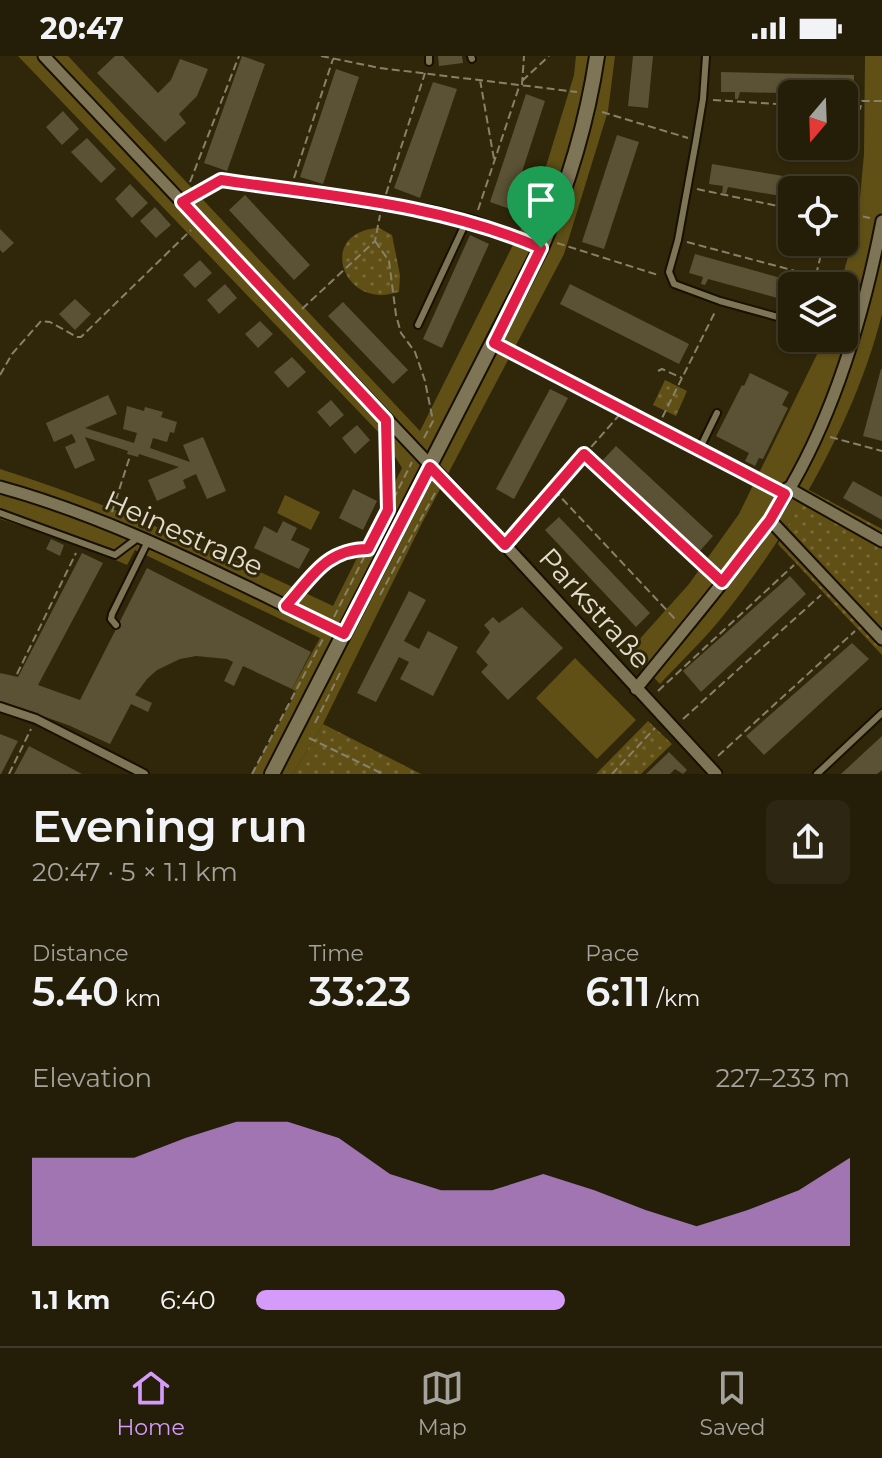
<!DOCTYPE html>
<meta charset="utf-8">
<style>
body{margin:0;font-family:Montserrat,sans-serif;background:#2c2612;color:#f1f3f6;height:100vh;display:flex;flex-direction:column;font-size:30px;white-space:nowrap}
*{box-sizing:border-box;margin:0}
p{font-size:26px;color:#a3a29c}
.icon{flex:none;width:44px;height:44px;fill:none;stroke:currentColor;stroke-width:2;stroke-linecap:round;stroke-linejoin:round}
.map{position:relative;height:718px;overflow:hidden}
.sheet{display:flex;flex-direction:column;background:#241d08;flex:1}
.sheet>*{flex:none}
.needle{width:52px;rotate:199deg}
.fabs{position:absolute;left:778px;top:24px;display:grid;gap:16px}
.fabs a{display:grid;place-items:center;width:80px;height:80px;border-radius:12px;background:#241d08;box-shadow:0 2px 6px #0004,0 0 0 2px #413b29;font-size:40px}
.pin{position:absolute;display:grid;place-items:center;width:68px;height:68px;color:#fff;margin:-82px -34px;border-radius:50% 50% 50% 0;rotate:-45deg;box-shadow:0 0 8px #0007}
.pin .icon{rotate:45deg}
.round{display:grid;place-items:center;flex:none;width:84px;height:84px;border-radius:12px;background:#2c2612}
.summary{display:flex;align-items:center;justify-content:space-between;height:136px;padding:0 32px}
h1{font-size:44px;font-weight:600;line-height:60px}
.metrics{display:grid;grid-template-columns:repeat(3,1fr);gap:12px;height:136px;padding:8px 32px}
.metrics div{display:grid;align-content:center}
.metrics b{font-size:40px;font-weight:600}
.metrics small{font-size:22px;font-weight:400}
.metrics p{font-size:22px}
.chart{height:224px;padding:16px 32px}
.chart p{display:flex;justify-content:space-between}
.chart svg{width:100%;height:144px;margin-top:8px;fill:#d59bfb;opacity:.7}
ul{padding:0 32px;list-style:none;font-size:26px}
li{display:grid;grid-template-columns:128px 96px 1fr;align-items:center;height:60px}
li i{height:20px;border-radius:10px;background:#d59bfb}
.status{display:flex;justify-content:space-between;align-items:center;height:56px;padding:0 40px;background:#241d08;direction:ltr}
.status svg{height:22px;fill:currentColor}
.menu{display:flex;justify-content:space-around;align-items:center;height:112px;border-top:2px solid #413b29;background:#241d08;font-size:22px;color:#a3a29c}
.menu a{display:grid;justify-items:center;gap:4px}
.menu .selected{color:#d59bfb}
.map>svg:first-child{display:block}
.grass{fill:#605016}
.park{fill:url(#park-dots)}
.building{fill:#5b5235}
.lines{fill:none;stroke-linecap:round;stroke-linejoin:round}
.service-casing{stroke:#181000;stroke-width:10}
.pedestrian-casing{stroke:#181000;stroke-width:12}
.minor-casing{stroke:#181000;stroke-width:15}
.tertiary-casing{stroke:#181000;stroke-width:18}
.path{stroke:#88816a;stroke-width:2;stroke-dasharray:8 4;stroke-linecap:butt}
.service{stroke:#7e7557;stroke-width:6}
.pedestrian{stroke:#7e7557;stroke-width:8}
.minor{stroke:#7e7557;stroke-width:11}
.tertiary{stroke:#7e7557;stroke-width:14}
.route-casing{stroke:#fff;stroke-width:16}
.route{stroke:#e11d48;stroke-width:10}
.labels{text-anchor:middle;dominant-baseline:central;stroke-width:6;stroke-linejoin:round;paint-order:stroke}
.street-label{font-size:28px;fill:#e2ddcc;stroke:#30270b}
</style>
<div class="status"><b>20:47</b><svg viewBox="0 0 49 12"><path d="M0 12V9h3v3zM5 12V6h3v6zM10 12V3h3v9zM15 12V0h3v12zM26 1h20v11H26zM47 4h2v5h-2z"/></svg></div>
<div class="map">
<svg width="882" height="718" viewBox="0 0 882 718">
<defs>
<pattern id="park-dots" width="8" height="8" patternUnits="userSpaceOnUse" patternTransform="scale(2)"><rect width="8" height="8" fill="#605016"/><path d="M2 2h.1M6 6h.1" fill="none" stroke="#766937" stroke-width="1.8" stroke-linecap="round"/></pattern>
</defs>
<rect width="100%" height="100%" fill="#30270b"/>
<!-- grass -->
<path class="grass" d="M18,0H68L420,375L536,143L574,19L576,0H615L608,55L564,198L421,469L323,668L293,718H252L296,636L292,633L320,582L135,494L127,509L86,491L0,463V413C114,449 225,499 333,550L402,412L383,381Z
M865,0H882V258C856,362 793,472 727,555C707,581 682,604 660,628L629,595L689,528L739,458L825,282H844V230H840L858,164L864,98Z
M285,439L320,456L311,474L277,457Z
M575,602L636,664L597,703L536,642Z"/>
<!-- park -->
<path class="park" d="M379,172L392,179L400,219L399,236C393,237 387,239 381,239C338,239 322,175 379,172Z
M665,324L687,335L676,360L653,349Z
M807,433L882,473V599L778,488Z
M648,665L672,688L641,718H596Z
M323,668L421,718H293Z"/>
<!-- building -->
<path class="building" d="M115,0H123L158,37L171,24L180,3L208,13L197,40L179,58L186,67L165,86L97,17Z
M242,0L265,8L227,115L204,107Z
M438,0H462L463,7L439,10Z
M633,0H653L648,52L628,50Z
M336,13L359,21L323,128L300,121Z
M721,16L854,19V39L740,36L738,43H735V36H721Z
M433,26L457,33L420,142L394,132Z
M526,38L545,45L510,153L490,146Z
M63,55L79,73L62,89L46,71Z
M617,79L639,86L604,193L582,186Z
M87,82L116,113L101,127L71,96Z
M712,108L843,130V134H792V142L728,131L726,138L722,137L723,130L709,128Z
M130,128L148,147L132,162L115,143Z
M245,139L310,209L294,224L229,154Z
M155,151L171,169L156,182L140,165Z
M0,173L14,187L3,197L0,194Z
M470,179L489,188L442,292L423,283Z
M695,198L806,229V230H792V246L708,223L705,229L701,228L703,221L689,217Z
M200,204L212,217L195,232L183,219Z
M225,228L237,242L219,258L207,244Z
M570,228L689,288L679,308L560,248Z
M75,243L91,258L75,274L59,258Z
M343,246L408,314L393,328L328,260Z
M260,265L273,278L258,292L245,278Z
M292,301L306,316L288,332L274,316Z
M881,313H882V385L863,380Z
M750,317L789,336L782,349L788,352L763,403L759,402L755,410L745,405L749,397L716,380L742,329L744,330Z
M550,333L568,342L514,443L496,433Z
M108,339L117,358L85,372L134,387L137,377L123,373L127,350L144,355L145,351L163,356L161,361L177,366L174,377L170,376L167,386L153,382L150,392L190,406L183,389L203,381L226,435L207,443L196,418L183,424L186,432L157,445L148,424L179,411L139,398L138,401L127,398L128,395L85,381L95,404L75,413L65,391L76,386L72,378L54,386L46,367Z
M331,344L344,359L330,371L317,356Z
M357,369L370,384L355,398L342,382Z
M616,390L713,480L699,496L601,406Z
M853,425L882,441V464L843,442Z
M353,433L377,445L363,474L339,462Z
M559,461L650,557L636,571L545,474Z
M283,465L297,472L291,484L310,493L299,513L254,492L264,470L277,477Z
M51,483L64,489L60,500L46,493Z
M82,497L103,507L38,629L80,644L147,512L311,596L292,633L243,610L234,630L224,625L233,606L227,603L196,600L180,603L157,614L147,623L135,639L152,647L148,656L131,648L110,688L68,669L0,645V617L18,621Z
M790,520L806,538L701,636L683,615Z
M409,535L426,544L404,585L419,593L428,575L458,591L433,640L400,623L409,606L399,601L376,646L357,637Z
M522,551L563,592L508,644L481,616L488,609L476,596L490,576L484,569L493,561L499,567Z
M852,587L869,603L764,699L746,680Z
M0,678L18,685L1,718H0Z
M882,680V714L877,718H841Z
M29,690L82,718H14Z
M669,696L687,714L683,718L675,713L670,718H646Z"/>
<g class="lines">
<defs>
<path id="service" d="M429,0V6
M471,0L472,3
M706,0L703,43L696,85L678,184L669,216L674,228L720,245L792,265
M418,269L467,164
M717,357L699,394L785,438
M0,457L115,499L139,481
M116,569L111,563L112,558L148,485
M817,718L882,657"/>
<path id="pedestrian" d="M0,651L36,663L144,718"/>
<path id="minor" d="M44,0L483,465L716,718
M182,146L221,124L433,156L474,166L541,192
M0,431C120,464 232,525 344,578
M788,432L882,485
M770,464L882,583
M636,633C681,577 728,523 769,465C829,379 862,267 882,165"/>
<path id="tertiary" d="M272,718L541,192C568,130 587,67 597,0"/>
</defs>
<!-- service casing -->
<use href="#service" class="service-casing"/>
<!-- pedestrian casing -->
<use href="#pedestrian" class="pedestrian-casing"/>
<!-- minor casing -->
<use href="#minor" class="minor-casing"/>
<!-- tertiary casing -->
<use href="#tertiary" class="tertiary-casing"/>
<!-- path -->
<path class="path" d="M321,0L380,12L577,36
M480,24L494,103
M522,25L549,0
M522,29L524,0
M713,44L792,49
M844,52L860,53L862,45H882
M602,56L688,82
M294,122L333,3
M190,126L239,0
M697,133L792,153
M386,138L425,17
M478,154L519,31
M844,164L853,166L856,159L870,162
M375,185L389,205L396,259L401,277L415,296L425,325L433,365L424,382
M687,186L855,231
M557,187L658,219
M816,219L824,186
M302,253L375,185L380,159
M505,293L691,390
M658,315L662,313L682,322
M0,319L12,298L41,265L50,266L77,281H81L191,174
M657,372L715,256
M830,381L882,395
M387,383L388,453
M584,398L712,517
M554,434L676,564
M112,456L130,400
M512,481L622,356
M296,539C318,514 330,493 367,493
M380,539L436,435
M334,561L412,406
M17,618L76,497
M658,635L794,509
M683,663L821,539
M315,667L341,615
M309,682L383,718
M718,700L855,575
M9,718L31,673
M252,718L324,581
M612,718L655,672"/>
<!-- service -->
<use href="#service" class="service"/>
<!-- pedestrian -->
<use href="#pedestrian" class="pedestrian"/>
<!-- minor -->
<use href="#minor" class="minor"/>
<!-- tertiary -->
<use href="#tertiary" class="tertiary"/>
</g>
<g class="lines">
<defs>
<path id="route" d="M221,124C329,140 440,148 541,192L494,287L785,438L770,464L722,526L584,398L505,489L430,411L344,578L286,550C312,521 326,493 368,493L388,454L386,364L182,146Z"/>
</defs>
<!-- route casing -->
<use href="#route" class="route-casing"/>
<!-- route -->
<use href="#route" class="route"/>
</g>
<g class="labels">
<!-- street labels -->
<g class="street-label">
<text transform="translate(184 477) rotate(24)">Heinestraße</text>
<text transform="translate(595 552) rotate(48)">Parkstraße</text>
</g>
</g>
</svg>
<div class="fabs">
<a><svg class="needle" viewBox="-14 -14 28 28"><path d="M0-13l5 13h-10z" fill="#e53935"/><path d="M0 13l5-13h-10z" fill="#a3a29c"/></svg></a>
<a><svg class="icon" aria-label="locate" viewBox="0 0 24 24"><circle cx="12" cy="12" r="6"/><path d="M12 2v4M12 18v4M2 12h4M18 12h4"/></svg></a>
<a><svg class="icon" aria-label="layers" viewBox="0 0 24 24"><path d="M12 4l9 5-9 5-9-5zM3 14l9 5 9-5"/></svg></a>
</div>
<div class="pin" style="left:541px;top:192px;background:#1e9e55"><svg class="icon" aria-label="arrive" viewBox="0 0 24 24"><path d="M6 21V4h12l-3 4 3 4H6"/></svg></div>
</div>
<section class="sheet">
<div class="summary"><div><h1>Evening run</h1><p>20:47 · 5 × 1.1 km</p></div><a class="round"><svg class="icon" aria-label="share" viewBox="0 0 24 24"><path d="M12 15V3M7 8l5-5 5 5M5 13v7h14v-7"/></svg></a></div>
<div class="metrics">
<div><p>Distance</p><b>5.40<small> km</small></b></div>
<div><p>Time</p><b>33:23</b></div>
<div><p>Pace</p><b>6:11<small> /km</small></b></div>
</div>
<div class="chart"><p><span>Elevation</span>227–233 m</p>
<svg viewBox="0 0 160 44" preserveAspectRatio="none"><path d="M0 44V17L10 17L20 17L30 11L40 6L50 6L60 11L70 22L80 27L90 27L100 22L110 27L120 33L130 38L140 33L150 27L160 17V44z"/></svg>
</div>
<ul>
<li><b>1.1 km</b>6:40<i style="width:52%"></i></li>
</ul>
</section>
<nav class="menu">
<a class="selected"><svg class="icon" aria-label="home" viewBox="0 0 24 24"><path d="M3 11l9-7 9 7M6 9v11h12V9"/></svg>Home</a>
<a><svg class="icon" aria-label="map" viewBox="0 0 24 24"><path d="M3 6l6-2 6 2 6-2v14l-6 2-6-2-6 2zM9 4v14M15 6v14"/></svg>Map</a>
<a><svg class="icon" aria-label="saved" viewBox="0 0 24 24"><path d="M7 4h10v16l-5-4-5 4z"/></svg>Saved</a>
</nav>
